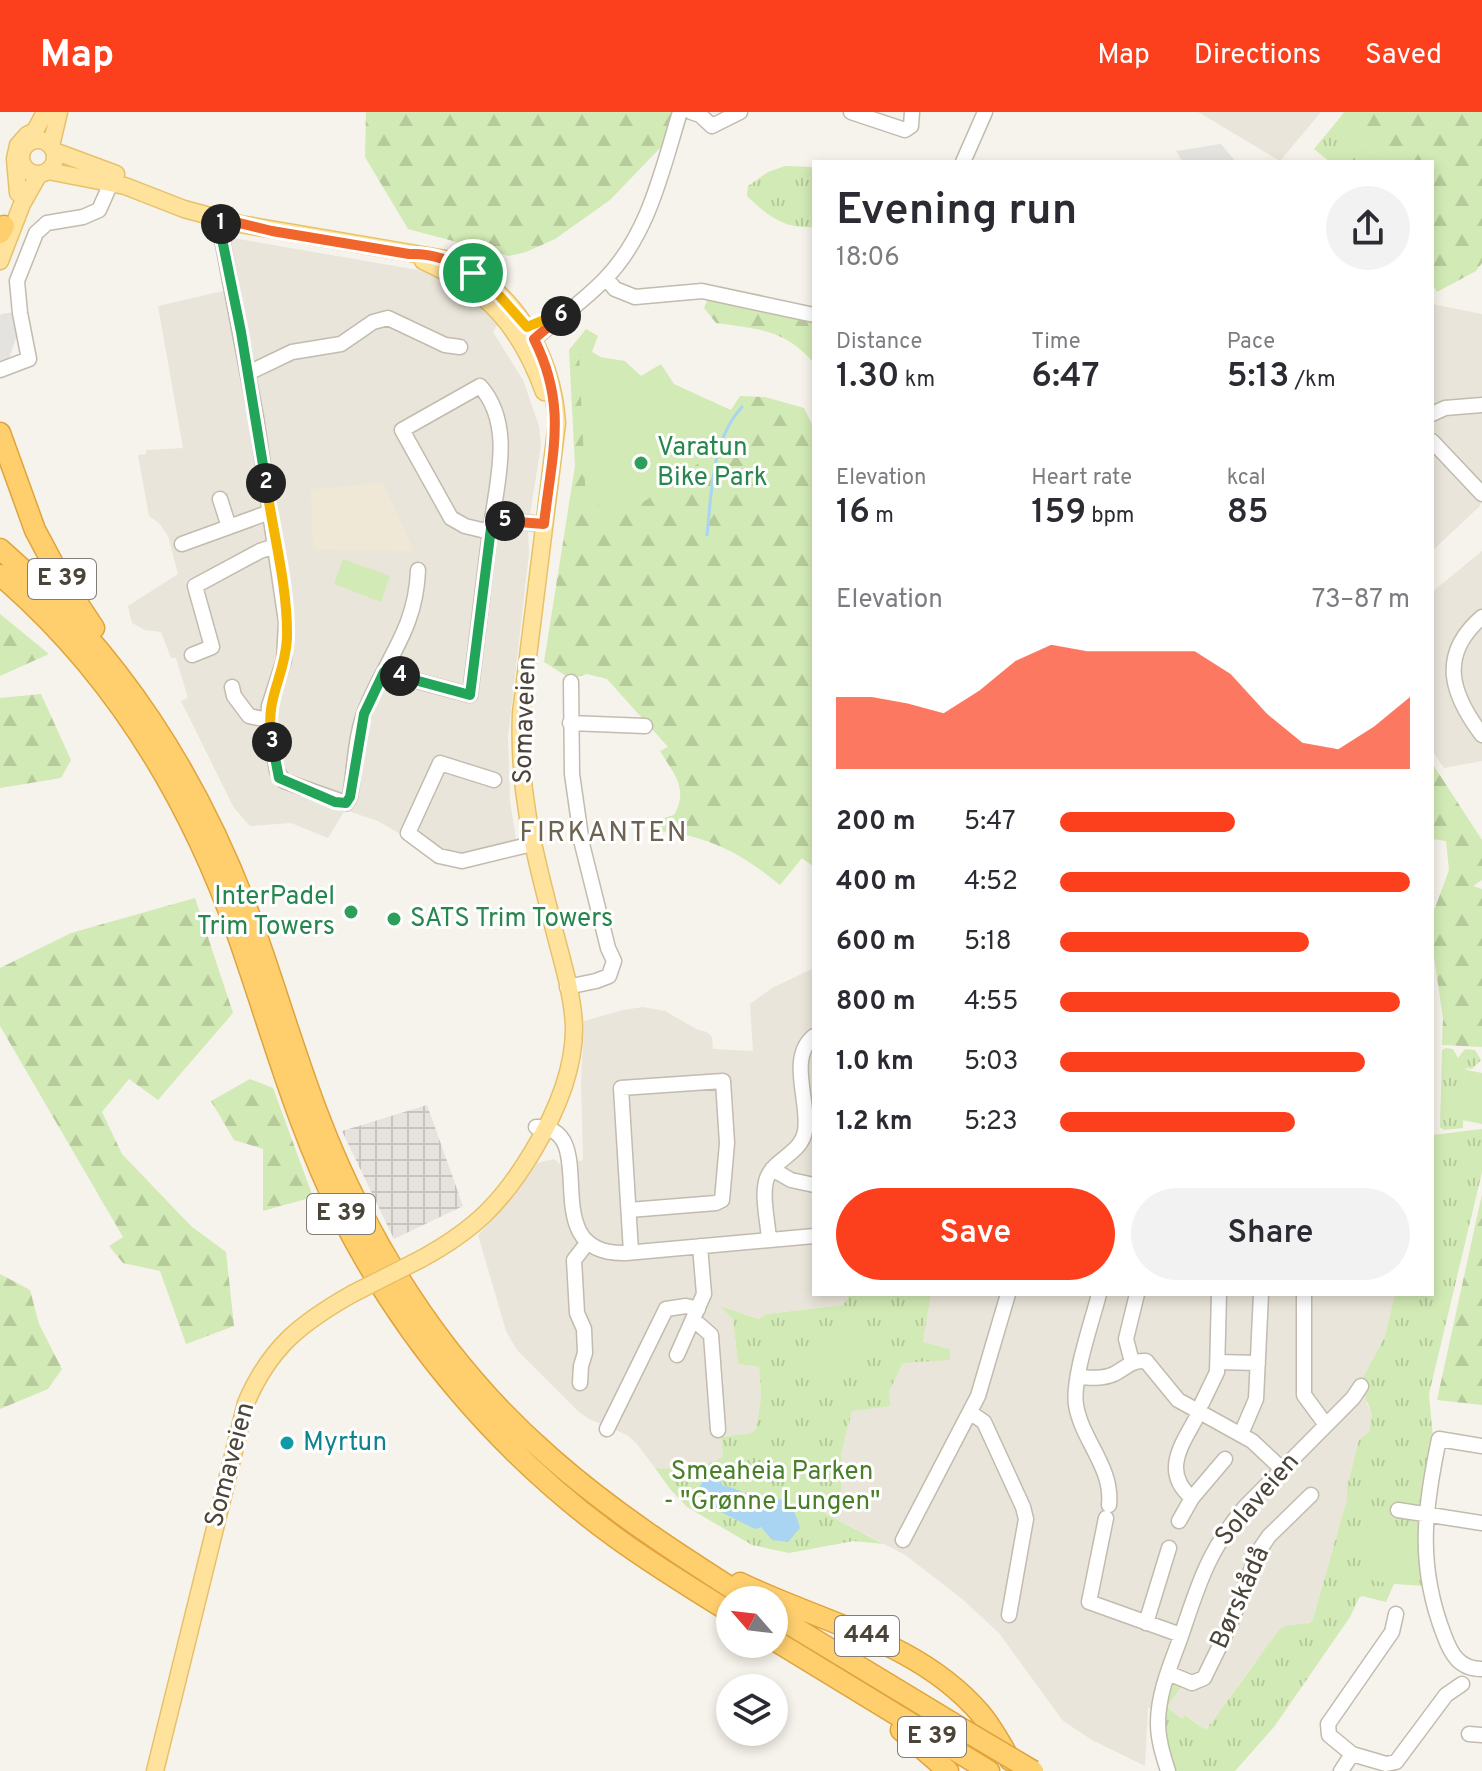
<!DOCTYPE html>
<meta charset="utf-8">
<style>
body{margin:0;font-family:Overpass,sans-serif;background:#f2f2f3;color:#2b2b33;height:100vh;display:flex;flex-direction:column;font-size:30px;white-space:nowrap}
*{box-sizing:border-box;margin:0}
p{font-size:26px;color:#7c7c81}
.icon{flex:none;width:44px;height:44px;fill:none;stroke:currentColor;stroke-width:2;stroke-linecap:round;stroke-linejoin:round}
.map{position:relative;flex:1;overflow:hidden}
.drawer{position:absolute;left:812px;top:48px;width:622px;height:1136px;display:flex;flex-direction:column;background:#fff;border-radius:0px;box-shadow:0 4px 12px #0003}
.drawer>*{flex:none}
.needle{width:52px;rotate:298deg}
.fabs{position:absolute;left:716px;top:1474px;display:grid;gap:16px}
.fabs a{display:grid;place-items:center;width:72px;height:72px;border-radius:50%;background:#fff;box-shadow:0 4px 12px #0003;font-size:40px}
.pin{position:absolute;display:grid;place-items:center;width:68px;height:68px;color:#fff;margin:-34px;border:4px solid #fff;border-radius:50%;box-shadow:0 2px 8px #0007}
.km{position:absolute;width:40px;height:40px;margin:-20px;border-radius:50%;background:#222;color:#fff;font-size:22px;line-height:40px;text-align:center}
.round{display:grid;place-items:center;flex:none;width:84px;height:84px;border-radius:42px;background:#f2f2f3}
.head{display:flex;align-items:center;justify-content:space-between;height:136px;padding:0 24px}
h1{font-size:44px;font-weight:600;line-height:60px}
.metrics{display:grid;grid-template-columns:repeat(3,1fr);gap:12px;height:136px;padding:8px 24px}
.metrics div{display:grid;align-content:center}
.metrics b{font-size:34px;font-weight:600}
.metrics small{font-size:22px;font-weight:400}
.metrics p{font-size:22px}
.chart{height:224px;padding:16px 24px}
.chart p{display:flex;justify-content:space-between}
.chart svg{width:100%;height:144px;margin-top:8px;fill:#fc3f1d;opacity:.7}
.primary-button{display:flex;gap:16px;margin-top:auto;padding:16px 24px}
.primary-button a{flex:1;height:92px;border-radius:48px;background:#fc3f1d;color:#fff;font-size:32px;font-weight:600;line-height:92px;text-align:center}
.primary-button a+a{background:#f2f2f3;color:#2b2b33}
ul{padding:0 24px;list-style:none;font-size:26px}
li{display:grid;grid-template-columns:128px 96px 1fr;align-items:center;height:60px}
li i{height:20px;border-radius:10px;background:#fc3f1d}
header{display:flex;align-items:center;gap:48px;box-sizing:border-box;height:112px;padding:0 40px;background:#fc3f1d;color:#fff}
header strong{font-size:38px}
nav{display:flex;gap:44px;margin-inline-start:auto;font-size:28px}
.map>svg:first-child{display:block}
.residential{fill:#eae5da}
.industrial{fill:url(#industrial-grid)}
.education{fill:#efe8d6}
.grass{fill:url(#grass-tufts)}
.forest{fill:url(#forest-firs)}
.pitch{fill:#d2eab5}
.parking{fill:#e5e3e0}
.water{fill:#a9d4f2}
.lines{fill:none;stroke-linecap:round;stroke-linejoin:round}
.stream{stroke:#a9d4f2;stroke-width:3}
.minor-casing{stroke:#c2bbae;stroke-width:17}
.major-casing{stroke:#e6c16a;stroke-width:19}
.highway-casing{stroke:#e0a43c;stroke-width:23}
.minor{stroke:#fff;stroke-width:14}
.major{stroke:#ffe39c;stroke-width:16}
.highway{stroke:#ffcf6e;stroke-width:20}
.major-bridge-casing{stroke:#e6c16a;stroke-width:19;stroke-linecap:butt}
.highway-bridge-casing{stroke:#e0a43c;stroke-width:23;stroke-linecap:butt}
.major-bridge{stroke:#ffe39c;stroke-width:16}
.highway-bridge{stroke:#ffcf6e;stroke-width:20}
.split-1-casing{stroke:#fff;stroke-width:16}
.split-2-casing{stroke:#fff;stroke-width:16}
.split-3-casing{stroke:#fff;stroke-width:16}
.split-4-casing{stroke:#fff;stroke-width:16}
.split-5-casing{stroke:#fff;stroke-width:16}
.split-6-casing{stroke:#fff;stroke-width:16}
.split-7-casing{stroke:#fff;stroke-width:16}
.split-1{stroke:#f0652b;stroke-width:10}
.split-2{stroke:#22a559;stroke-width:10}
.split-3{stroke:#f5b400;stroke-width:10}
.split-4{stroke:#22a559;stroke-width:10}
.split-5{stroke:#22a559;stroke-width:10}
.split-6{stroke:#f0652b;stroke-width:10}
.split-7{stroke:#f5b400;stroke-width:10}
.leisure-dot{fill:#2e9e5b;stroke:#fff;stroke-width:3}
.culture-dot{fill:#0f9aa8;stroke:#fff;stroke-width:3}
.labels{text-anchor:middle;dominant-baseline:central;stroke-width:6;stroke-linejoin:round;paint-order:stroke}
.shield{fill:#fff;stroke:#817c74;stroke-width:2}
.shield-label{font-size:24px;font-weight:bold;fill:#4b4439}
.leisure-label{font-size:26px;fill:#27864d;stroke:#fff;text-anchor:start}
.street-label{font-size:26px;fill:#4b4439;stroke:#fff}
.culture-label{font-size:26px;fill:#0d838f;stroke:#fff;text-anchor:start}
.park-label{font-size:26px;fill:#4a7f2a;stroke:#fff}
.neighbourhood-label{font-size:28px;letter-spacing:2px;fill:#6e6250;stroke:#fff}
</style>
<header>
<strong>Map</strong>
<nav><a>Map</a><a>Directions</a><a>Saved</a></nav>
</header>
<div class="map">
<svg width="1482" height="1659" viewBox="0 0 1482 1659">
<defs>
<pattern id="industrial-grid" width="8" height="8" patternUnits="userSpaceOnUse" patternTransform="scale(2)"><rect width="8" height="8" fill="#e6e2dd"/><path d="M0 4h8M4 0v8" fill="none" stroke="#c7c3be"/></pattern>
<pattern id="grass-tufts" width="24" height="20" patternUnits="userSpaceOnUse" patternTransform="scale(2)"><rect width="24" height="20" fill="#d2eab5"/><path d="M3 7l-1-3M5 7V3M7 7l1-3M15 17l-1-3M17 17v-4M19 17l1-3" fill="none" stroke="#b6ca9c"/></pattern>
<pattern id="forest-firs" width="22" height="20" patternUnits="userSpaceOnUse" patternTransform="scale(2)"><rect width="22" height="20" fill="#d2eab5"/><path d="M5 1l3.5 6h-7zM16 11l3.5 6h-7z" fill="#b6ca9c"/></pattern>
</defs>
<rect width="100%" height="100%" fill="#f6f3ec"/>
<!-- residential -->
<path class="residential" d="M1198,0H1321L1280,49Z
M227,125L418,158L445,168L473,185L498,211L493,220L523,268L539,314L541,333L528,415L529,442L508,625L510,689L517,733L459,745L426,737L378,709L345,698L328,726L291,711L250,714L234,696L181,589L188,586L176,546H171L161,520L145,518L132,511L128,494L178,462L168,424L159,411L149,404L138,343L146,342V338L183,336L158,194L227,178Z
M1432,192L1482,202V389L1480,394L1432,439Z
M1482,439V649L1444,656L1432,639V480Z
M814,856V1182H847L848,1186L843,1193L766,1202L760,1207L723,1195L733,1207L738,1252L759,1255L761,1285L756,1317L751,1321L721,1325L723,1345L712,1352L678,1358L655,1356L637,1332L627,1323L589,1307L579,1300L517,1238L506,1219L478,1123L515,1083L537,1051L554,1047L562,1054L583,1048L581,968L584,909L623,898L643,895L665,899L698,918L707,920L712,925L713,937L753,939L750,892L772,876Z
M931,1182H1395L1385,1224L1371,1252L1367,1292L1372,1303L1369,1320L1359,1329L1347,1375V1387L1313,1507L1255,1550L1206,1618L1186,1603L1182,1607L1167,1595L1148,1596L1145,1654L1092,1628L1063,1609L999,1521L961,1486L905,1443L823,1400L841,1386V1342L852,1298L889,1280L903,1251L950,1237L923,1230Z"/>
<!-- industrial -->
<path class="industrial" d="M427,993L463,1094L394,1127L342,1019Z"/>
<!-- education -->
<path class="education" d="M383,371L414,439L313,437L311,377Z"/>
<!-- grass -->
<path class="grass" d="M1338,8L1385,50H1330L1314,37Z
M785,54L814,55V115C783,117 768,104 747,84L748,74L768,60Z
M1446,936L1453,937L1458,946L1465,937L1475,938L1481,948L1472,957L1465,956L1467,958L1458,1007L1463,1008V1016L1444,1018L1440,1015L1442,938Z
M1482,1017V1060L1429,1282L1433,1326L1426,1474L1394,1472L1386,1490L1362,1484L1359,1486L1350,1505L1274,1615L1235,1659H1174C1164,1623 1162,1611 1170,1573L1175,1570L1182,1574L1167,1595L1182,1607L1185,1603L1206,1618L1279,1518L1285,1514L1309,1511L1313,1507L1347,1387V1375L1359,1328L1369,1320L1372,1303L1364,1281L1362,1268L1385,1224L1395,1182H1432V1023Z
M847,1182H931L923,1230L950,1237V1248L903,1251L889,1280L890,1294L852,1299L841,1342V1386L823,1400L883,1432L854,1429L789,1441L752,1433L687,1395L670,1377L655,1356C679,1358 702,1357 723,1345L721,1325L751,1321L756,1317L761,1285L759,1255L738,1252L733,1207L720,1194L759,1207L766,1202L843,1193L848,1186Z"/>
<!-- forest -->
<path class="forest" d="M366,0H672L662,34L610,88L555,127L526,140L509,144L408,117L365,45Z
M1344,0H1482V151L1476,159L1437,180L1432,171V50H1385L1338,8Z
M709,184L814,207V251C784,217 759,217 716,211L704,196Z
M586,217L598,224L592,240L632,263L727,304L740,284L765,285L804,296L814,316V755L802,746L780,773C742,742 708,723 658,719L657,708L674,703C689,677 674,662 660,639L668,635L607,567L587,562L571,567L544,550L575,354L569,238Z
M0,502L49,542L0,564Z
M41,582L71,648L61,666L0,676V586Z
M1432,651L1482,728V768L1473,774L1482,777V935L1442,933L1443,907L1432,830V804L1449,758L1446,729L1432,727Z
M195,786L233,901L158,988L129,967L102,1000L122,1042L191,1114L226,1140L234,1214L186,1232L160,1159L123,1151L109,1134L123,1125L0,914V856L71,821Z
M250,967L273,976L313,1085L263,1099V1037L234,1028L211,989Z
M1482,1082V1293L1437,1288Z
M0,1162L30,1178L39,1212L62,1257L48,1277L0,1297Z"/>
<!-- pitch -->
<path class="pitch" d="M579,242L625,249L641,264L661,252L674,272L757,310L635,396L586,393Z
M343,447L390,464L381,490L334,472Z
M1467,958L1482,961V1012L1457,1007Z
M850,1209L873,1232L835,1272L811,1250Z
M1368,1408L1402,1415L1398,1439L1412,1441L1408,1464L1395,1462L1393,1472L1358,1466Z"/>
<!-- parking -->
<path class="parking" d="M1221,32L1236,50H1183L1176,39Z
M15,200L19,217L9,247L0,249V204L1,202Z"/>
<!-- water -->
<path class="water" d="M708,1361L717,1363L723,1374C734,1375 743,1381 753,1384C760,1386 766,1384 772,1385C790,1388 796,1401 800,1416L788,1430L772,1428L761,1415L755,1417L717,1398L698,1378Z"/>
<g class="lines">
<!-- stream -->
<path class="stream" d="M707,423C712,379 711,329 742,295"/>
<defs>
<path id="minor" d="M691,0L700,3L712,14L740,0
M851,0L905,18L911,14L912,0
M963,50L985,0
M223,107L221,122L256,305L286,510L284,548L269,594L268,608L277,659L284,669L346,691L350,685C355,655 355,620 368,592C389,543 416,515 418,458
M606,166L615,177L635,185L702,179L814,203
M525,227H534C558,207 584,189 605,167C649,122 662,58 680,0
M0,258L29,247L20,201L17,169L36,121L47,111L83,105L99,98L115,62
M248,261L292,240L341,232L373,210L388,206L445,233L460,235
M1432,302L1445,296L1482,293
M1432,329L1482,382
M220,387L229,415
M492,408L490,420L465,414L451,406L402,318L480,274C513,311 498,365 492,408L544,412
M182,432L270,400
M1482,505C1438,543 1451,582 1482,623
M192,543L212,535L195,474L260,439L275,434
M384,560L470,583L490,420
M232,575L234,584L249,604L268,608
M570,611L645,614
M494,668L440,651L408,721L439,744L462,749L532,732
M567,875L596,869L609,864L614,849L608,836L582,732L572,662L571,570
M536,1015C606,1015 530,1144 626,1141L814,1124
M772,1057L791,1068L814,1073
M629,1098L716,1091L722,1088L727,1031L723,969L621,976L631,1140
M769,1128C768,1110 761,1083 767,1066C775,1046 801,1042 805,1019C810,989 787,946 814,924
M1099,1182C1092,1210 1072,1266 1076,1293C1082,1329 1113,1355 1109,1393
M1304,1182V1283L1326,1313
M694,1208L711,1223L718,1318
M677,1243L704,1182L700,1134
M1132,1250L1126,1227L1137,1182
M1218,1250L1258,1251
M1078,1265C1090,1266 1103,1267 1114,1262C1126,1256 1131,1248 1146,1249L1178,1288L1252,1329L1282,1357
M580,1271L581,1254L585,1241L584,1217L577,1201L574,1148L588,1130
M1202,1291L1217,1260L1219,1182
M971,1301L984,1310L1023,1395L1026,1407L1009,1503
M1199,1301C1183,1331 1160,1359 1192,1386L1225,1347
M607,1317L666,1197L686,1194L698,1197
M1241,1322L1256,1287L1261,1182
M1482,1334L1439,1327C1424,1398 1417,1453 1444,1523C1451,1542 1459,1557 1482,1557
M1398,1398L1482,1411
M1106,1406L1089,1490L1181,1523
M1179,1409L1192,1386
M903,1428L978,1284L1008,1182
M1146,1511L1169,1436
M1168,1561L1192,1571L1204,1566L1230,1513L1258,1440L1269,1424L1311,1383
M1469,1622L1482,1623
M1352,1642L1329,1623L1328,1612L1392,1520L1396,1502
M1168,1659C1163,1643 1158,1628 1158,1611C1158,1582 1170,1554 1180,1527C1198,1474 1207,1440 1245,1395L1353,1286L1361,1274
M1341,1659L1352,1642L1386,1652L1396,1650L1446,1583L1462,1572"/>
<path id="major" d="M21 45a17 17 0 1 1 34 0a17 17 0 1 1-34 0Z
M51,34L59,0
M54,39L116,62
M48,59L125,74L184,97L240,112L446,147C513,175 552,240 557,311L521,601C518,677 532,732 551,805C559,840 572,876 574,913C575,957 556,1001 533,1039C502,1091 474,1118 421,1147
M18,81L15,47L18,33L27,23L35,19L45,0
M0,149L22,92L39,62
M423,149C488,178 520,214 544,280
M155,1659L246,1291C270,1235 301,1211 352,1182"/>
<path id="highway" d="M0,121L4,114
M0,321L35,418L59,463L94,516
M0,437C119,541 199,664 253,813C287,908 313,1009 361,1099C408,1191 472,1277 550,1345C612,1400 681,1444 750,1488
M0,463C112,559 189,685 238,824C271,918 297,1015 342,1105C406,1231 501,1342 615,1425C652,1452 691,1476 730,1500
M740,1471C822,1511 918,1529 980,1601C992,1615 1001,1632 1010,1648
M774,1503L964,1618
M774,1528L989,1659
M901,1618L948,1659"/>
</defs>
<!-- minor casing -->
<use href="#minor" class="minor-casing"/>
<!-- major casing -->
<use href="#major" class="major-casing"/>
<!-- highway casing -->
<use href="#highway" class="highway-casing"/>
<!-- minor -->
<use href="#minor" class="minor"/>
<!-- major -->
<use href="#major" class="major"/>
<!-- highway -->
<use href="#highway" class="highway"/>
<defs>
<path id="major-bridge" d="M352,1182L421,1147"/>
<path id="highway-bridge" d="M964,1618L1033,1659"/>
</defs>
<!-- major-bridge casing -->
<use href="#major-bridge" class="major-bridge-casing"/>
<!-- highway-bridge casing -->
<use href="#highway-bridge" class="highway-bridge-casing"/>
<!-- major-bridge -->
<use href="#major-bridge" class="major-bridge"/>
<!-- highway-bridge -->
<use href="#highway-bridge" class="highway-bridge"/>
</g>
<g class="lines">
<defs>
<path id="split-1" d="M221,112L223,107L272,119L409,142C433,141 452,149 473,161"/>
<path id="split-2" d="M221,112V122L241,220L266,371"/>
<path id="split-3" d="M266,371C273,422 288,475 287,526C285,567 264,584 272,630"/>
<path id="split-4" d="M272,630L279,666L335,690L346,691L350,685L364,602L384,560L400,564"/>
<path id="split-5" d="M400,564L470,583L492,408L505,409"/>
<path id="split-6" d="M505,409L544,412C552,340 568,295 534,227L561,204"/>
<path id="split-7" d="M473,161L497,181L527,215L568,198L561,204"/>
</defs>
<!-- split-1 casing -->
<use href="#split-1" class="split-1-casing"/>
<!-- split-2 casing -->
<use href="#split-2" class="split-2-casing"/>
<!-- split-3 casing -->
<use href="#split-3" class="split-3-casing"/>
<!-- split-4 casing -->
<use href="#split-4" class="split-4-casing"/>
<!-- split-5 casing -->
<use href="#split-5" class="split-5-casing"/>
<!-- split-6 casing -->
<use href="#split-6" class="split-6-casing"/>
<!-- split-7 casing -->
<use href="#split-7" class="split-7-casing"/>
<!-- split-1 -->
<use href="#split-1" class="split-1"/>
<!-- split-2 -->
<use href="#split-2" class="split-2"/>
<!-- split-3 -->
<use href="#split-3" class="split-3"/>
<!-- split-4 -->
<use href="#split-4" class="split-4"/>
<!-- split-5 -->
<use href="#split-5" class="split-5"/>
<!-- split-6 -->
<use href="#split-6" class="split-6"/>
<!-- split-7 -->
<use href="#split-7" class="split-7"/>
</g>
<!-- markers -->
<g class="leisure-dot">
<circle cx="641" cy="351" r="8"/>
<circle cx="351" cy="800" r="8"/>
<circle cx="394" cy="807" r="8"/>
</g>
<circle class="culture-dot" cx="287" cy="1331" r="8"/>
<g class="labels">
<!-- shield labels -->
<g class="shield">
<rect x="28" y="447" width="68" height="40" rx="6"/>
<rect x="307" y="1082" width="68" height="40" rx="6"/>
<rect x="835" y="1504" width="64" height="40" rx="6"/>
<rect x="898" y="1605" width="68" height="40" rx="6"/>
</g>
<g class="shield-label">
<text x="62" y="467">E 39</text>
<text x="341" y="1102">E 39</text>
<text x="867" y="1524">444</text>
<text x="932" y="1625">E 39</text>
</g>
<!-- leisure labels -->
<g class="leisure-label">
<text x="657" y="336">Varatun<tspan x="657" dy="30">Bike Park</tspan></text>
<text x="335" y="785" text-anchor="end">InterPadel<tspan x="335" dy="30">Trim Towers</tspan></text>
<text x="410" y="807">SATS Trim Towers</text>
</g>
<!-- street labels -->
<g class="street-label">
<text transform="translate(526 608) rotate(-88)">Somaveien</text>
<text transform="translate(231 1353) rotate(-75)">Somaveien</text>
<text transform="translate(1258 1388) rotate(-49)">Solaveien</text>
<text transform="translate(1241 1486) rotate(-66)">Børskådå</text>
</g>
<!-- culture labels -->
<g class="culture-label">
<text x="303" y="1331">Myrtun</text>
</g>
<!-- park labels -->
<g class="park-label">
<text x="772" y="1360">Smeaheia Parken<tspan x="772" dy="30">- "Grønne Lungen"</tspan></text>
</g>
<!-- neighbourhood labels -->
<g class="neighbourhood-label">
<text x="604" y="722">FIRKANTEN</text>
</g>
</g>
</svg>
<div class="fabs">
<a><svg class="needle" viewBox="-14 -14 28 28"><path d="M0-13l5 13h-10z" fill="#e53935"/><path d="M0 13l5-13h-10z" fill="#7c7c81"/></svg></a>
<a><svg class="icon" aria-label="layers" viewBox="0 0 24 24"><path d="M12 4l9 5-9 5-9-5zM3 14l9 5 9-5"/></svg></a>
</div>
<div class="pin" style="left:473px;top:161px;background:#1e9e55"><svg class="icon" aria-label="arrive" viewBox="0 0 24 24"><path d="M6 21V4h12l-3 4 3 4H6"/></svg></div>
<b class="km" style="left:221px;top:112px">1</b>
<b class="km" style="left:266px;top:371px">2</b>
<b class="km" style="left:272px;top:630px">3</b>
<b class="km" style="left:400px;top:564px">4</b>
<b class="km" style="left:505px;top:409px">5</b>
<b class="km" style="left:561px;top:204px">6</b>
<section class="drawer">
<div class="head"><div><h1>Evening run</h1><p>18:06</p></div><a class="round"><svg class="icon" aria-label="share" viewBox="0 0 24 24"><path d="M12 15V3M7 8l5-5 5 5M5 13v7h14v-7"/></svg></a></div>
<div class="metrics">
<div><p>Distance</p><b>1.30<small> km</small></b></div>
<div><p>Time</p><b>6:47</b></div>
<div><p>Pace</p><b>5:13<small> /km</small></b></div>
</div>
<div class="metrics">
<div><p>Elevation</p><b>16<small> m</small></b></div>
<div><p>Heart rate</p><b>159<small> bpm</small></b></div>
<div><p>kcal</p><b>85</b></div>
</div>
<div class="chart"><p><span>Elevation</span>73–87 m</p>
<svg viewBox="0 0 160 44" preserveAspectRatio="none"><path d="M0 44V22L10 22L20 24L30 27L40 20L50 11L60 6L70 8L80 8L90 8L100 8L110 15L120 27L130 36L140 38L150 31L160 22V44z"/></svg>
</div>
<ul>
<li><b>200 m</b>5:47<i style="width:50%"></i></li>
<li><b>400 m</b>4:52<i style="width:100%"></i></li>
<li><b>600 m</b>5:18<i style="width:71%"></i></li>
<li><b>800 m</b>4:55<i style="width:97%"></i></li>
<li><b>1.0 km</b>5:03<i style="width:87%"></i></li>
<li><b>1.2 km</b>5:23<i style="width:67%"></i></li>
</ul>
<div class="primary-button"><a>Save</a><a>Share</a></div>
</section>
</div>
